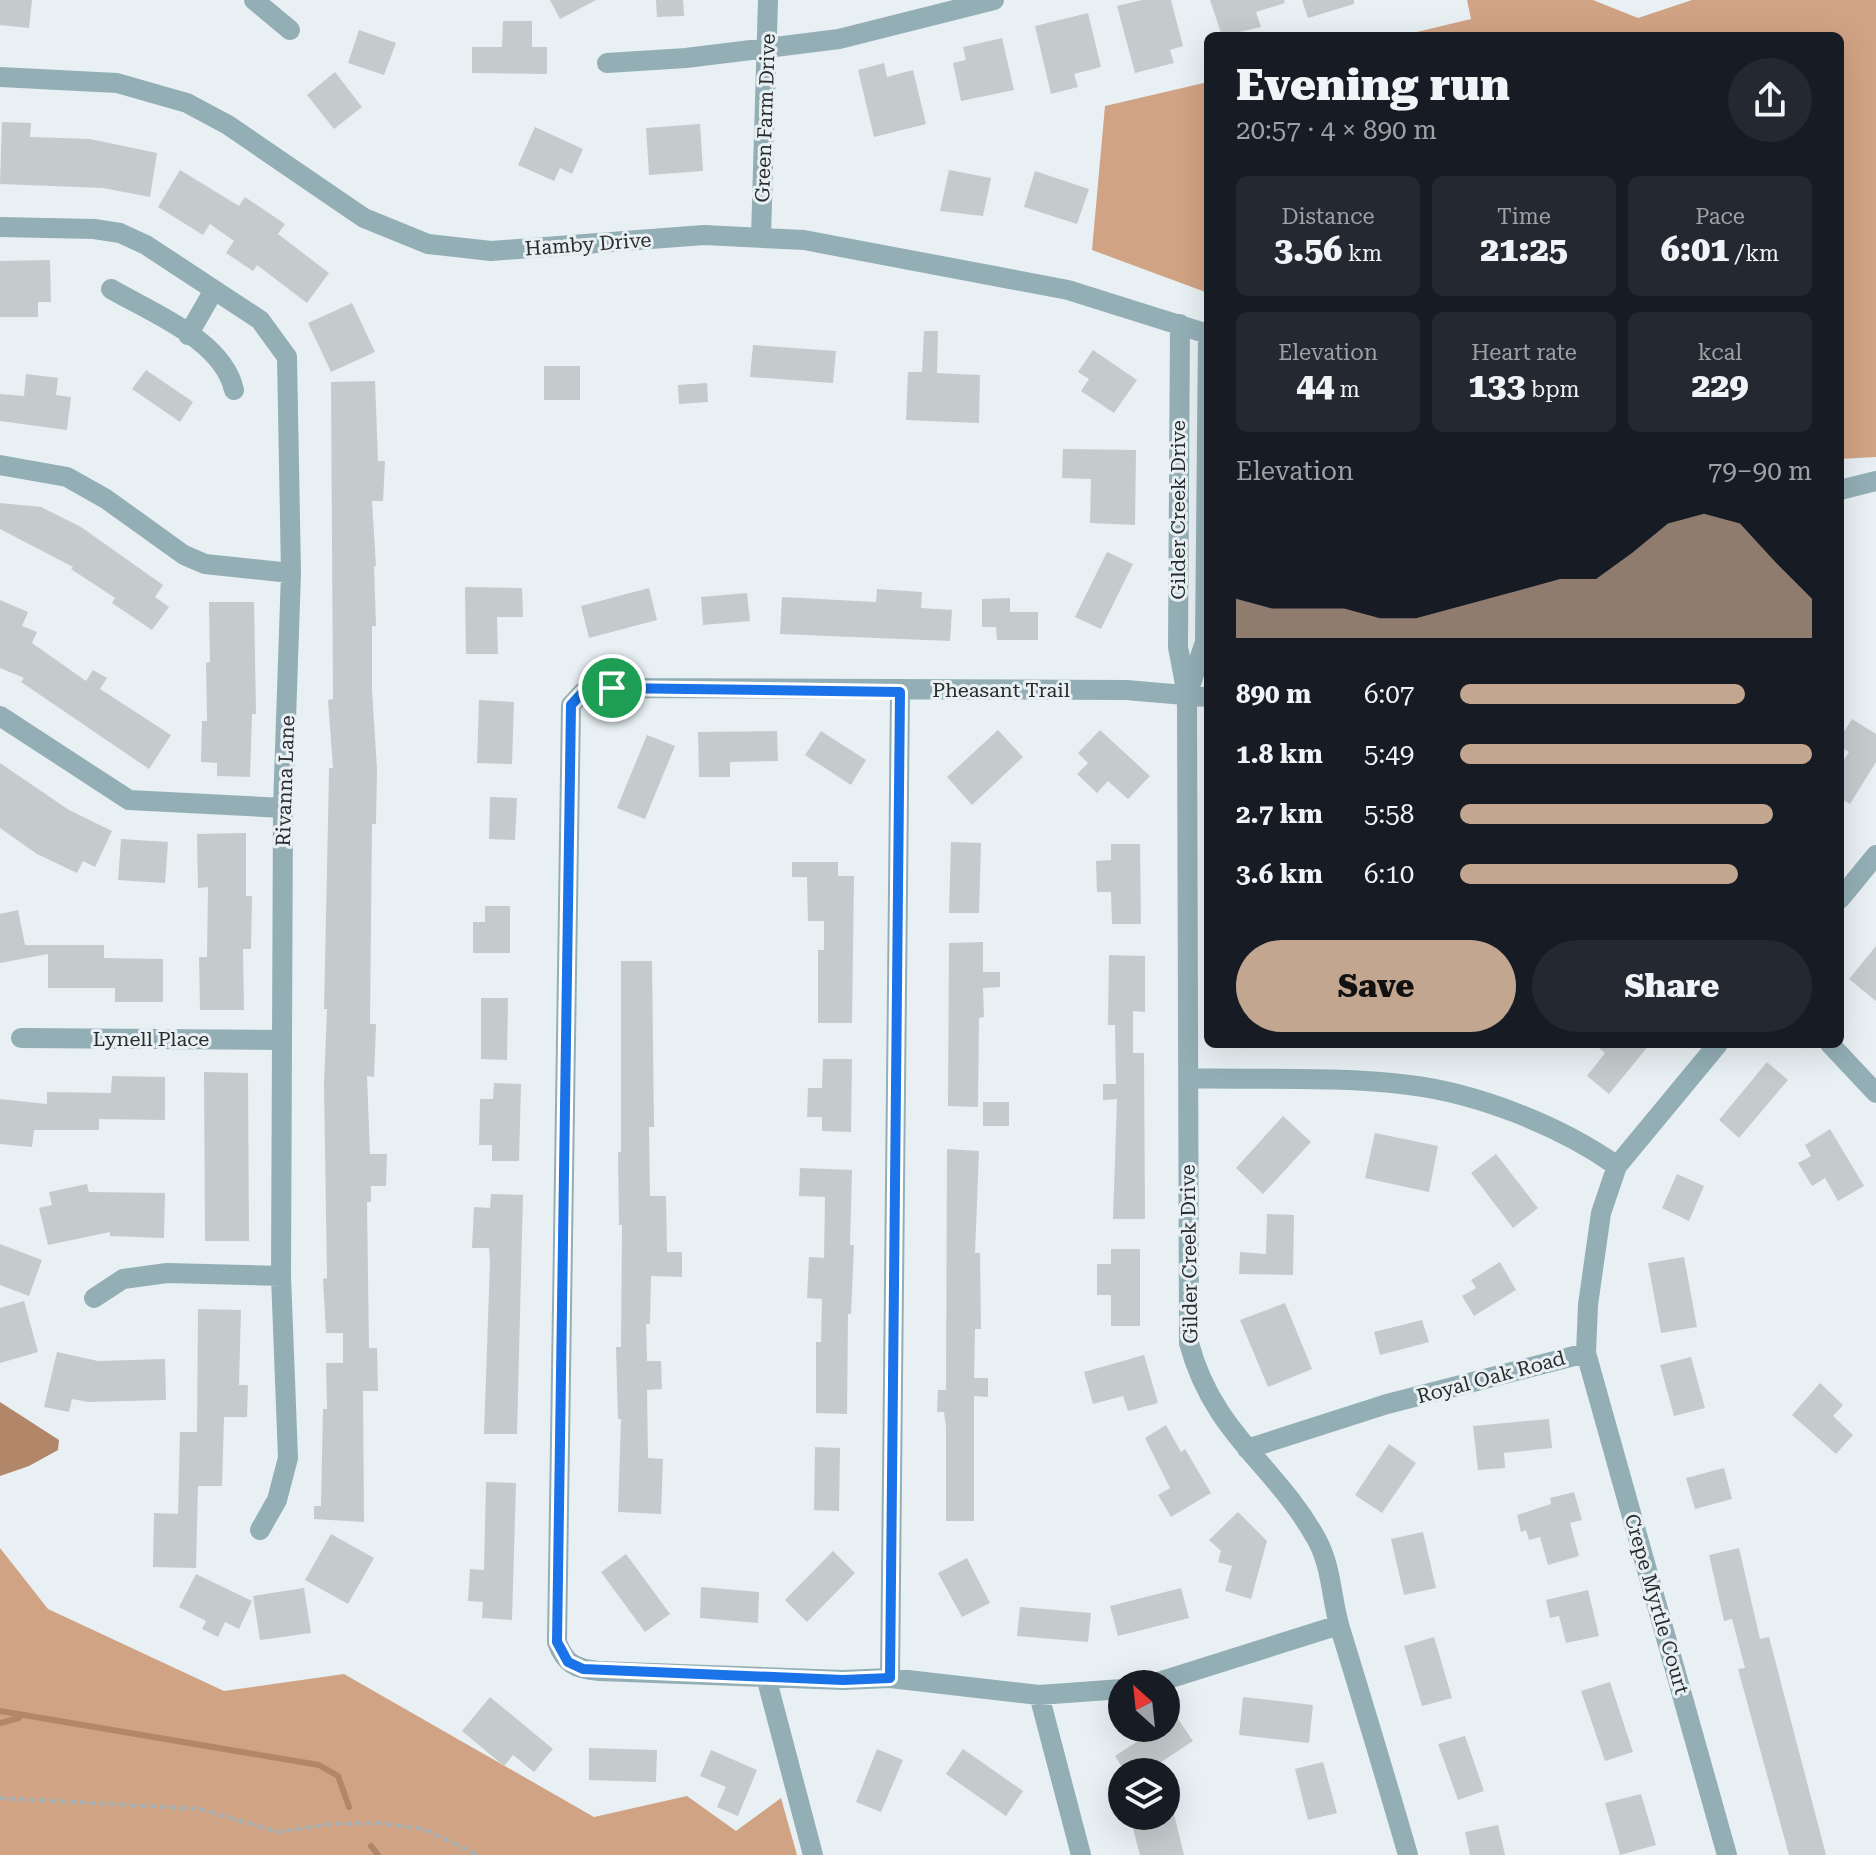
<!DOCTYPE html>
<meta charset="utf-8">
<style>
body{margin:0;font-family:"Roboto Serif",serif;background:#242831;color:#f1f3f6;height:100vh;display:flex;flex-direction:column;font-size:30px;white-space:nowrap}
*{box-sizing:border-box;margin:0}
p{font-size:26px;color:#9ea1a6}
.icon{flex:none;width:44px;height:44px;fill:none;stroke:currentColor;stroke-width:2;stroke-linecap:round;stroke-linejoin:round}
.map{position:relative;flex:1;overflow:hidden}
.drawer{position:absolute;left:1204px;top:32px;width:640px;height:1016px;display:flex;flex-direction:column;background:#171b24;border-radius:12px;box-shadow:0 8px 32px #0002}
.drawer>*{flex:none}
.needle{width:52px;rotate:333deg}
.fabs{position:absolute;left:1108px;top:1670px;display:grid;gap:16px}
.fabs a{display:grid;place-items:center;width:72px;height:72px;border-radius:50%;background:#171b24;box-shadow:0 8px 32px #0002;font-size:40px}
.pin{position:absolute;display:grid;place-items:center;width:68px;height:68px;color:#fff;margin:-34px;border:4px solid #fff;border-radius:50%;box-shadow:0 2px 8px #0007}
.round{display:grid;place-items:center;flex:none;width:84px;height:84px;border-radius:42px;background:#242831}
.summary{display:flex;align-items:center;justify-content:space-between;height:136px;padding:0 32px}
h1{font-size:44px;font-weight:800;line-height:60px}
.figures{display:grid;grid-template-columns:repeat(3,1fr);gap:12px;height:136px;padding:8px 32px}
.figures div{display:grid;align-content:center;border-radius:12px;background:#242831;text-align:center}
.figures b{font-size:34px;font-weight:800}
.figures small{font-size:22px;font-weight:400}
.figures p{font-size:22px}
.chart{height:224px;padding:16px 32px}
.chart p{display:flex;justify-content:space-between}
.chart svg{width:100%;height:144px;margin-top:8px;fill:#c3a690;opacity:.7}
.action{display:flex;gap:16px;margin-top:auto;padding:16px 32px}
.action a{flex:1;height:92px;border-radius:48px;background:#c3a690;color:#111;font-size:32px;font-weight:800;line-height:92px;text-align:center}
.action a+a{background:#242831;color:#f1f3f6}
ul{padding:0 32px;list-style:none;font-size:26px}
li{display:grid;grid-template-columns:128px 96px 1fr;align-items:center;height:60px}
li i{height:20px;border-radius:10px;background:#c3a690}
.map>svg:first-child{display:block}
.forest{fill:#d1a385}
.water{fill:#b28669}
.lines{fill:none;stroke-linecap:round;stroke-linejoin:round}
.stream{stroke:#b28669;stroke-width:6}
.building{fill:#c3cbcd}
.path{stroke:#a9b0b2;stroke-width:4;stroke-dasharray:6 4;stroke-linecap:butt}
.minor{stroke:#93aeb5;stroke-width:20}
.route-casing{stroke:#fff;stroke-width:16}
.route{stroke:#1a73e8;stroke-width:10}
.labels{text-anchor:middle;dominant-baseline:central;stroke-width:6;stroke-linejoin:round;paint-order:stroke}
.street-label{font-size:20px;fill:#292c2d;stroke:#e8f0f3}
</style>
<div class="map">
<svg width="1876" height="1855" viewBox="0 0 1876 1855">
<rect width="100%" height="100%" fill="#e8f0f3"/>
<!-- forest -->
<path class="forest" d="M1467,0H1593L1638,18L1692,0H1876V457L1840,459V36H1400L1471,19Z
M1208,82V293L1092,250L1105,106Z
M0,1548L48,1609L224,1691L344,1674L594,1817L687,1796L736,1831L781,1798L797,1855H0Z"/>
<!-- water -->
<path class="water" d="M0,1402L59,1440L58,1450L29,1466L0,1476Z"/>
<g class="lines">
<!-- stream -->
<path class="stream" d="M0,1711L319,1765L338,1776L349,1807
M0,1723L19,1718
M371,1846L378,1855"/>
</g>
<!-- building -->
<path class="building" d="M0,0H32L29,28L0,25Z
M550,0H596L560,19Z
M656,0H683L684,16L657,17Z
M1142,0H1171L1183,46L1170,50L1174,63L1135,73L1117,6Z
M1210,0H1284L1285,3L1256,12L1261,27L1222,36Z
M1302,0H1354V4L1308,18Z
M1088,13L1101,67L1074,74L1078,87L1051,94L1035,26Z
M503,21H532V47H547V74L472,73V47H502Z
M359,30L396,43L384,75L348,63Z
M1002,38L1014,90L961,101L953,63L966,60L963,47Z
M884,63L887,77L913,70L926,124L874,137L858,70Z
M335,72L362,107L334,129L307,95Z
M2,122L31,123L30,137L90,139L157,153L150,197L103,188L0,184Z
M700,124L703,171L649,175L646,128Z
M535,127L583,149L572,174L560,168L554,181L518,165Z
M180,170L239,206L245,197L285,224L278,234L329,273L307,303L257,265L253,271L226,253L234,241L210,224L203,235L158,207Z
M949,170L991,178L983,216L940,211Z
M1035,171L1089,189L1077,224L1024,207Z
M50,260L51,302H38V317H0V261Z
M352,303L375,352L331,372L308,323Z
M924,331H938L937,373L980,375L979,423L906,420L908,372H922Z
M753,345L836,351L833,383L750,377Z
M1093,350L1137,380L1114,413L1081,391L1089,379L1078,372Z
M544,366H580V400H544Z
M146,370L193,402L180,422L132,389Z
M26,374L58,378L56,395L71,397L67,430L0,421V394L24,396Z
M375,381L378,461H385L383,501H372L376,566H374L376,626H372V690L377,768L376,824H372L370,1024H376L374,1077L367,1076L370,1154H387L386,1186H371V1202H367L369,1348H377L378,1391H363L364,1522L314,1519V1506H321L323,1409H327L326,1363H343V1333H326L323,1279L327,1278L324,1084L327,1009H324L328,823L329,768H333L328,700L333,699L331,382Z
M707,383L708,402L679,404L678,385Z
M1063,449L1136,450L1135,525L1090,523L1091,479L1062,478Z
M0,503L41,507L81,527L163,585L155,597L169,607L152,630L112,603L115,598L71,569L73,567L0,529Z
M1107,552L1133,564L1101,629L1075,617Z
M465,587L522,588L523,617H497L498,654H466Z
M649,588L657,620L589,638L581,606Z
M877,589L922,592L921,608L952,610L950,641L780,634L782,597L876,602Z
M747,593L750,621L703,625L701,597Z
M1010,598V612H1038V640H997L996,627H982V599Z
M0,600L28,612L22,626L37,632L32,643L86,681L93,670L107,678L100,689L171,735L149,769L21,682L24,678L0,668Z
M209,602H254L256,714H252L250,777L217,776V763L201,762L202,721H207L206,663L210,662Z
M479,700L514,702L512,764L477,763Z
M1852,719L1876,734V762L1850,804L1840,798V766L1849,752L1840,746V738Z
M998,730L1023,757L972,805L947,777Z
M1100,730L1150,776L1128,799L1108,781L1097,793L1077,774L1088,763L1078,753Z
M777,731L778,761L730,762V777H699L698,732Z
M821,731L866,760L851,785L805,755Z
M647,735L675,746L645,819L617,808Z
M0,763L69,810L112,831L95,867L83,861L77,873L37,854L0,828Z
M490,797L517,798L515,840L489,839Z
M246,833V896H252L251,949H243L244,1010H200L199,957H207L208,887L198,888L197,834Z
M121,839L168,842L165,883L118,880Z
M951,842L981,843L979,913H949Z
M1111,844H1140L1141,924H1112L1111,892H1097L1096,861L1111,860Z
M792,862H838V876H854L852,1023H818V950H824V921H808L807,877H792Z
M485,906H510V953H473V922H485Z
M18,910L25,945H104V958L163,959V1002H115V988H48V954L0,963V914Z
M983,942V972H1000V987L983,988L984,1017L979,1018L978,1107L948,1106L949,943Z
M1876,946V1001L1849,979Z
M1109,955L1145,956V1012L1133,1011V1053H1144L1145,1219H1113L1117,1099L1103,1100V1084H1116L1115,1025H1108Z
M621,961H652L654,1127H649L650,1196H666L667,1252H682V1277L651,1276L650,1324H646L647,1361H661L662,1389L647,1390L648,1458L663,1459L661,1514L618,1512L621,1419H618L616,1347H621L622,1225H619L618,1152H621Z
M481,998H508L507,1060L481,1059Z
M1594,1044H1650L1609,1094L1587,1076L1605,1053Z
M823,1059H852L851,1132L822,1131V1117H807L808,1088H822Z
M1767,1062L1788,1080L1739,1138L1719,1120Z
M204,1072L248,1073L249,1241H205Z
M112,1076L165,1077V1120L99,1119V1130H34L32,1147L0,1144V1099L47,1104V1092L111,1093Z
M494,1083L521,1084L519,1161H492V1145H479L480,1099H493Z
M983,1102H1009V1126H983Z
M1283,1116L1311,1142L1263,1194L1236,1168Z
M1830,1129L1864,1186L1838,1201L1825,1178L1812,1186L1798,1163L1811,1156L1805,1145Z
M1375,1133L1438,1146L1429,1192L1365,1178Z
M947,1149L979,1151L975,1253H980L981,1329H975L974,1378H988V1397L974,1396V1521H946V1426L944,1412H937L938,1390H946Z
M1496,1154L1538,1208L1513,1228L1471,1173Z
M800,1168L852,1170L850,1245H854L851,1314H848L847,1414L816,1413V1342H821L822,1299L807,1298L809,1257L824,1258L825,1197L799,1196Z
M1677,1174L1704,1186L1689,1221L1662,1208Z
M87,1184L89,1192L165,1193L164,1238L110,1236V1232L48,1245L39,1208L52,1205L49,1192Z
M491,1194L523,1195L517,1434H484L490,1262L489,1248H472L474,1207L490,1208Z
M1267,1214L1294,1215L1293,1275L1239,1274L1240,1252L1266,1254Z
M0,1244L42,1260L29,1296L0,1285Z
M1111,1249H1140V1326H1111V1295H1097V1264H1111Z
M1684,1257L1697,1327L1661,1333L1648,1263Z
M1500,1262L1516,1290L1474,1316L1462,1296L1476,1288L1471,1280Z
M24,1301L38,1352L0,1363V1308Z
M1285,1303L1312,1369L1268,1387L1240,1320Z
M198,1309L241,1310L239,1385H248L247,1417H224L222,1486H198L196,1568L153,1567L154,1513L178,1514L180,1432H197Z
M1422,1320L1429,1342L1380,1355L1374,1332Z
M57,1352L98,1361L165,1359L166,1400L88,1402L72,1399L69,1412L44,1407Z
M1144,1355L1158,1403L1128,1411L1123,1396L1093,1404L1084,1372Z
M1691,1357L1705,1408L1674,1416L1660,1365Z
M1820,1383L1843,1405L1833,1416L1853,1435L1836,1454L1792,1415Z
M1549,1419L1552,1448L1504,1453L1505,1468L1478,1470L1473,1426Z
M1166,1425L1181,1452L1185,1449L1211,1493L1171,1517L1158,1495L1170,1488L1145,1438Z
M1389,1444L1416,1463L1382,1513L1355,1495Z
M815,1447L840,1448L839,1511L814,1510Z
M1724,1468L1732,1499L1695,1509L1686,1478Z
M486,1482L516,1483L512,1620L482,1618L483,1602L468,1601L470,1569L484,1570Z
M1574,1492L1582,1520L1570,1523L1579,1556L1548,1565L1540,1537L1529,1540L1526,1530L1521,1532L1517,1515L1551,1504L1550,1498Z
M1238,1512L1267,1541L1251,1599L1225,1591L1232,1566L1218,1562L1221,1551L1209,1540Z
M1423,1532L1436,1588L1404,1595L1391,1539Z
M331,1534L374,1558L348,1604L305,1580Z
M1739,1548L1760,1639L1769,1637L1826,1855H1789L1738,1669L1745,1668L1732,1619L1724,1621L1709,1555Z
M833,1551L855,1573L807,1622L785,1600Z
M626,1554L670,1614L645,1632L601,1572Z
M967,1558L990,1603L962,1617L938,1573Z
M196,1574L252,1601L239,1629L225,1622L218,1637L202,1629L206,1621L179,1607Z
M701,1587L759,1592L758,1623L700,1618Z
M304,1588L311,1633L260,1640L253,1596Z
M1181,1588L1189,1618L1118,1636L1110,1606Z
M1588,1590L1599,1636L1566,1643L1559,1616L1550,1618L1546,1600Z
M1020,1607L1091,1613L1088,1642L1017,1636Z
M1434,1637L1452,1698L1422,1706L1404,1646Z
M1610,1682L1633,1752L1605,1761L1581,1691Z
M490,1697L553,1749L534,1772L513,1755L504,1766L462,1731Z
M1243,1697L1313,1705L1309,1743L1239,1735Z
M1176,1716L1193,1741L1146,1772H1125L1115,1756L1158,1728H1166V1722Z
M1465,1736L1484,1791L1458,1800L1438,1744Z
M589,1748L657,1750L656,1782L589,1780Z
M877,1749L903,1760L881,1812L856,1802Z
M963,1749L1023,1791L1006,1816L946,1774Z
M711,1750L757,1770L738,1816L717,1807L726,1787L700,1776Z
M1323,1762L1337,1813L1308,1820L1295,1769Z
M1641,1794L1656,1845L1620,1855L1605,1803Z
M1174,1814L1184,1855H1140L1132,1825Z
M1498,1825L1505,1855H1470L1465,1832Z"/>
<g class="lines">
<!-- path -->
<path class="path" d="M0,1798L200,1809L278,1832L331,1824L378,1823L424,1829L478,1855"/>
<!-- minor -->
<path class="minor" d="M254,0L290,30
M607,63L686,58L839,39L994,0
M0,77L117,83L187,103L228,125L364,218L428,244L491,251L704,235L804,240L1068,290L1208,334L1205,642L1187,695
M0,227L94,229L120,233L146,245L260,320L287,357L291,573L283,808L281,1276L288,1458L277,1500L260,1530
M761,236L768,0
M111,289C152,313 223,340 234,390
M1180,324L1178,647L1187,695L1189,1343C1213,1434 1276,1465 1317,1540C1332,1568 1331,1598 1340,1628C1363,1703 1386,1779 1408,1855
M188,335L214,290
M0,465L67,477L106,499L184,555L205,564L291,573
M1840,490L1876,481
M0,716L129,800L283,808
M1840,899L1876,855
M21,1038L282,1040
M1718,1044L1617,1166L1601,1213L1588,1305L1586,1353L1727,1855
M1830,1044L1876,1093
M1189,1078C1261,1080 1336,1076 1409,1085C1477,1093 1561,1126 1617,1166
M94,1298L123,1279L167,1273L281,1276
M1247,1449L1387,1404L1586,1353
M766,1677L813,1855
M890,1678L900,692
M1152,1684L1339,1625
M1122,1689L1039,1695L890,1678L843,1680L599,1671C576,1669 565,1664 557,1642L571,705L583,692L612,688L1126,690L1208,697
M1039,1695L1081,1855"/>
</g>
<g class="lines">
<defs>
<path id="route" d="M612,688L900,692L890,1678L843,1680L583,1669L568,1662L557,1642L571,705L583,692Z"/>
</defs>
<!-- route casing -->
<use href="#route" class="route-casing"/>
<!-- route -->
<use href="#route" class="route"/>
</g>
<g class="labels">
<!-- street labels -->
<g class="street-label">
<text transform="translate(765 118) rotate(-88)">Green Farm Drive</text>
<text transform="translate(588 244) rotate(-4)">Hamby Drive</text>
<text transform="translate(1178 510) rotate(-90)">Gilder Creek Drive</text>
<text x="1001" y="690">Pheasant Trail</text>
<text transform="translate(285 781) rotate(-88)">Rivanna Lane</text>
<text x="151" y="1039">Lynell Place</text>
<text transform="translate(1189 1254) rotate(-91)">Gilder Creek Drive</text>
<text transform="translate(1491 1377) rotate(-15)">Royal Oak Road</text>
<text transform="translate(1657 1604) rotate(74)">Crepe Myrtle Court</text>
</g>
</g>
</svg>
<div class="fabs">
<a><svg class="needle" viewBox="-14 -14 28 28"><path d="M0-13l5 13h-10z" fill="#e53935"/><path d="M0 13l5-13h-10z" fill="#9ea1a6"/></svg></a>
<a><svg class="icon" aria-label="layers" viewBox="0 0 24 24"><path d="M12 4l9 5-9 5-9-5zM3 14l9 5 9-5"/></svg></a>
</div>
<div class="pin" style="left:612px;top:688px;background:#1e9e55"><svg class="icon" aria-label="arrive" viewBox="0 0 24 24"><path d="M6 21V4h12l-3 4 3 4H6"/></svg></div>
<section class="drawer">
<div class="summary"><div><h1>Evening run</h1><p>20:57 · 4 × 890 m</p></div><a class="round"><svg class="icon" aria-label="share" viewBox="0 0 24 24"><path d="M12 15V3M7 8l5-5 5 5M5 13v7h14v-7"/></svg></a></div>
<div class="figures">
<div><p>Distance</p><b>3.56<small> km</small></b></div>
<div><p>Time</p><b>21:25</b></div>
<div><p>Pace</p><b>6:01<small> /km</small></b></div>
</div>
<div class="figures">
<div><p>Elevation</p><b>44<small> m</small></b></div>
<div><p>Heart rate</p><b>133<small> bpm</small></b></div>
<div><p>kcal</p><b>229</b></div>
</div>
<div class="chart"><p><span>Elevation</span>79–90 m</p>
<svg viewBox="0 0 160 44" preserveAspectRatio="none"><path d="M0 44V32L10 35L20 35L30 35L40 38L50 38L60 35L70 32L80 29L90 26L100 26L110 18L120 9L130 6L140 9L150 21L160 32V44z"/></svg>
</div>
<ul>
<li><b>890 m</b>6:07<i style="width:81%"></i></li>
<li><b>1.8 km</b>5:49<i style="width:100%"></i></li>
<li><b>2.7 km</b>5:58<i style="width:89%"></i></li>
<li><b>3.6 km</b>6:10<i style="width:79%"></i></li>
</ul>
<div class="action"><a>Save</a><a>Share</a></div>
</section>
</div>
